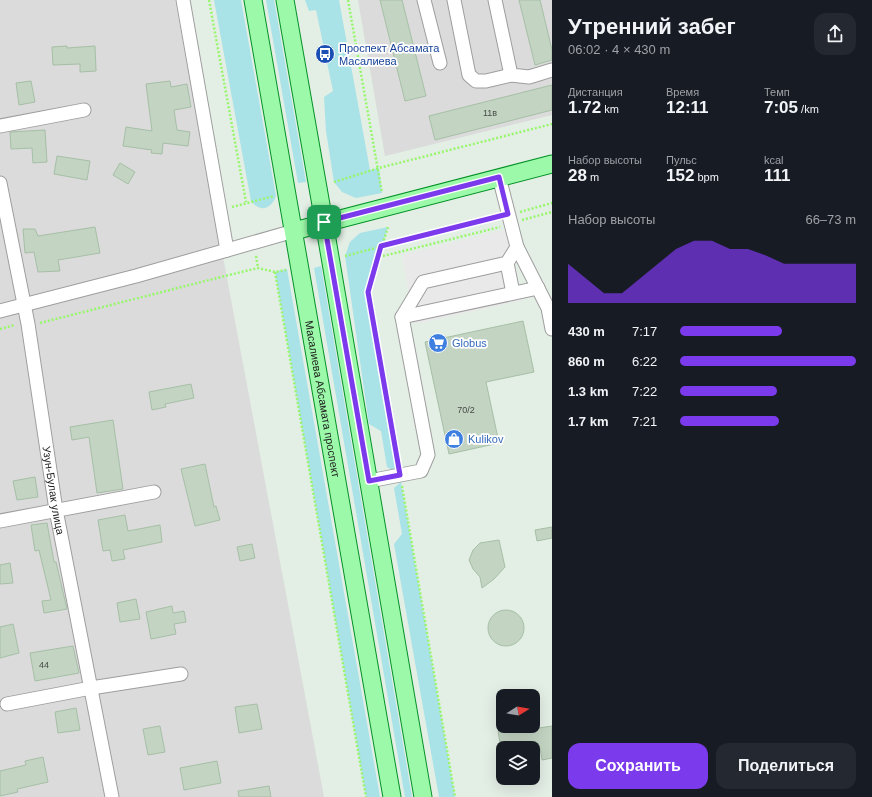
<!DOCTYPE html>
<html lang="ru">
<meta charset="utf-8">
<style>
body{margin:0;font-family:Helvetica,sans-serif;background:#242831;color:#f1f3f6;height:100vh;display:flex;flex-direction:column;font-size:15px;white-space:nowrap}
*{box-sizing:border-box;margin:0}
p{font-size:13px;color:#9ea1a6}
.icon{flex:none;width:22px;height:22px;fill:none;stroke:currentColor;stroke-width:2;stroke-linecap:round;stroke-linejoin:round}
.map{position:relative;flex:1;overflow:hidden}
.sheet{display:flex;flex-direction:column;background:#171b24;width:320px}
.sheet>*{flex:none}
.needle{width:26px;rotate:79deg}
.buttons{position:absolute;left:496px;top:689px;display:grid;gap:8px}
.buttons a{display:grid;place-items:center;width:44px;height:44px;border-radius:8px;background:#171b24;box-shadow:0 4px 16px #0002;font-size:20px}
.pin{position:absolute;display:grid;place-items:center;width:34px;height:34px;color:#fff;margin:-17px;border-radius:8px;box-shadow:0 2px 6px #0006}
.round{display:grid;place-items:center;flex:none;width:42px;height:42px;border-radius:12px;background:#242831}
.headline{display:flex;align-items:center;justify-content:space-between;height:68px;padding:0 16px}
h1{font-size:22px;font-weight:700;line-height:30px}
.stats{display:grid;grid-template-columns:repeat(3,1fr);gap:6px;height:68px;padding:4px 16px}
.stats div{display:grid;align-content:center}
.stats b{font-size:17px;font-weight:700}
.stats small{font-size:11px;font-weight:400}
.stats p{font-size:11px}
.chart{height:112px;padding:8px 16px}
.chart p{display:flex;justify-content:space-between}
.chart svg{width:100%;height:72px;margin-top:4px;fill:#7c3aed;opacity:.7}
.cta{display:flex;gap:8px;margin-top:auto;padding:8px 16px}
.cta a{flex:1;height:46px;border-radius:12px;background:#7c3aed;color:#fff;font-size:16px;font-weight:700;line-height:46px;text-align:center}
.cta a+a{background:#242831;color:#f1f3f6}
ul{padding:0 16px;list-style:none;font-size:13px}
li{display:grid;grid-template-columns:64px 48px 1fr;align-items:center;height:30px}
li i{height:10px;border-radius:5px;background:#7c3aed}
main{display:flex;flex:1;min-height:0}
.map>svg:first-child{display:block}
.residential{fill:#dadbda}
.grass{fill:#a9e2e7}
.parking{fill:#e9e9e9}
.building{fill:#c3d4c3;stroke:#a6bfa6}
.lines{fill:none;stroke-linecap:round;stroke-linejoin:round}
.minor-casing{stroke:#9e9e9e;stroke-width:15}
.major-casing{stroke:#049226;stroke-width:19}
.path{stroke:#98f66c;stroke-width:2.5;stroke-dasharray:2 2;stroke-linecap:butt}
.minor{stroke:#fff;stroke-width:13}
.major{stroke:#9cf9a9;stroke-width:17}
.route-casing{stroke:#fff;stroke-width:8}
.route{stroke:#7c3aed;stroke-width:5}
.labels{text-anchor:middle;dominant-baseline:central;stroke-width:3.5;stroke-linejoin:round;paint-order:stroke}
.number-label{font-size:9px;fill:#464b46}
.transit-label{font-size:11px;fill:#164399;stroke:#fff;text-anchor:start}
.shop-label{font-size:11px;fill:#366cbe;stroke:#fff;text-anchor:start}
.street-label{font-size:11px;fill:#1d1d1d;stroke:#fff}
</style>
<main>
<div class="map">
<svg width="552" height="797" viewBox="0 0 552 797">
<rect width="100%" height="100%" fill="#e3eee5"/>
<!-- residential -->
<path class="residential" d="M0,0H175L324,797H0Z
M358,0H552V115L385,156Z"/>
<!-- grass -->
<path class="grass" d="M214,0H241L276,196C271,209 261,213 251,201Z
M266,0H274L306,182L298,183Z
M305,0H339L370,170L379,168L382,193L356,198L342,192L334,182L326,131L324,97L333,91L316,10L309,11Z
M388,227L368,292L400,475L387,467L381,431L369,424L345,256L350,242L360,233Z
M321,266L412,797H405L314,268Z
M287,269L380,797H366L275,272Z
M401,482L455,797H439L394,544L402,534L394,488Z"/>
<!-- parking -->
<path class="parking" d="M507,229L523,300L415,324L402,255Z"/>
<!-- building -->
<path class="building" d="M380,0H402L426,96L405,101Z
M519,0H540L552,50V60L535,65Z
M67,46V48L95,46L96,71L80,72V64L53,65L52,47Z
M31,81L35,102L19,105L16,83Z
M170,81L171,87L187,84L191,107L174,110L177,130L190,132L188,146L163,143L162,154L151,153L152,150L123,146L126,127L152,131L146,84Z
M552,85V110L435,140L429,116Z
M45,130L47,162L33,163L32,148L11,149L10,132Z
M57,156L90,161L87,180L54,174Z
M120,163L135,172L128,184L113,175Z
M95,227L100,253L58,260L60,271L38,272L34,252L25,253L23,229H35L38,236Z
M523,321L534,372L486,382L499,443L449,454L425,342Z
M191,384L194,398L165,404L166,407L152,410L149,392Z
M113,420L123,489L97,493L89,437L72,440L70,427Z
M205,464L214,507L216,506L220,520L195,526L181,469Z
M35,477L38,497L17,500L13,481Z
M125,515L128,531L160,525L162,542L123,550L125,559L112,561L110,550L103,551L98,520Z
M47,523L54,562H56L67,609L44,613L42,601L51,600L39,550L35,551L31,525Z
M552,527V538L537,541L535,530Z
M499,540L505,567L494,579L482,588L480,577L473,569L469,560L473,550L480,543Z
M252,544L255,558L240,561L237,547Z
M10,563L13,583L0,584V565Z
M136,599L140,619L120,622L117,603Z
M172,606L173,613L184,611L186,622L174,624L176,634L151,639L146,612Z
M488 628a18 18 0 1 1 36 0a18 18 0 1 1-36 0Z
M13,624L19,653L0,658V627Z
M73,646L79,673L35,681L30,653Z
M257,704L262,729L239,733L235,707Z
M76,708L80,730L58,733L55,712Z
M160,726L165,752L148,755L143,729Z
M552,726V758L542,760L540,748H501L498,731L526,727V730Z
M43,757L48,782L17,789L18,792L0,796V771L26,765L25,761Z
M217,761L221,783L184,790L180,768Z
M269,786L271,797H239L238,791Z"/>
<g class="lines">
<defs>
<g id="minor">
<path d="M183,0L227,250"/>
<path d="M424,0L440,63"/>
<path d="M454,0L469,75L476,81H486L511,75"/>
<path d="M495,0L511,75L529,77L552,70"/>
<path d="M0,126L84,110"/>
<path d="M499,177L517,247L548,308L552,329"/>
<path id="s1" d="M0,183L28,324L56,510L112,797"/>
<path d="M507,263L513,293"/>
<path d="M0,311L136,276L294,231"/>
<path d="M402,317L423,282L507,263L517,247"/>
<path d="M369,481L421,471L428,455L402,317L538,288"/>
<path d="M0,521L154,492"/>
<path d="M7,704L91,688L181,674"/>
</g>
<g id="major">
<path id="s2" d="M253,0L392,797"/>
<path d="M285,0L324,222L423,797"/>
<path d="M294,231L552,164"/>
</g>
</defs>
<!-- minor casing -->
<use href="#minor" class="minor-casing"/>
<!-- major casing -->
<use href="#major" class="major-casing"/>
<!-- path -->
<path class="path" d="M209,0L246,202
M348,0L382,193
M334,182L379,168L552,124
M232,207L274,196
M520,212L552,203
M522,220L552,212
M388,227L368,292L398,463
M256,256L258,268
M345,256L497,217
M379,257L500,227
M275,272L366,797
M40,323L225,276L258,268L275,272L286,270
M0,329L15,325
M402,486L455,797"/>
<!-- minor -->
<use href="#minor" class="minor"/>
<!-- major -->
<use href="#major" class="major"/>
</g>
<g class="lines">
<defs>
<path id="route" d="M499,177L508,214L381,246L368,292L400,475L369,481L324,222Z"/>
</defs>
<!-- route casing -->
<use href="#route" class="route-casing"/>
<!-- route -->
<use href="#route" class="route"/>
</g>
<!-- icons -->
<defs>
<symbol id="bus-disc" viewBox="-11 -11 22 22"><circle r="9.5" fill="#1a4fb4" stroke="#fff"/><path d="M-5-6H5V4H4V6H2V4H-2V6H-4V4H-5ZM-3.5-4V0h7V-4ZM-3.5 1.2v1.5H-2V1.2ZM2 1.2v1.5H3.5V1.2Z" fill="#fff"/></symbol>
<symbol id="supermarket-disc" viewBox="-11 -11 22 22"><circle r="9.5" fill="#3f7fe0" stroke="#fff"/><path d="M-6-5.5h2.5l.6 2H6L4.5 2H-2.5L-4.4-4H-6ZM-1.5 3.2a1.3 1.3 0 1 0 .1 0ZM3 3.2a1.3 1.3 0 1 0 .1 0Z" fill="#fff"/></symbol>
<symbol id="shop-disc" viewBox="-11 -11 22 22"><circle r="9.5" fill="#3f7fe0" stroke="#fff"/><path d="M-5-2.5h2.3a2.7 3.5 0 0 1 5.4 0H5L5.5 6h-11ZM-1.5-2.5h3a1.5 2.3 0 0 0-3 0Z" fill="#fff"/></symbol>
</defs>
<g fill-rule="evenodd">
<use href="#bus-disc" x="314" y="43" width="22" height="22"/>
<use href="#supermarket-disc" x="427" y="332" width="22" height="22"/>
<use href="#shop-disc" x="443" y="428" width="22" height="22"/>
</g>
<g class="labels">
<!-- number labels -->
<g class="number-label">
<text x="490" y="113">11в</text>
<text x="466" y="410">70/2</text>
<text x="44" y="665">44</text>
</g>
<!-- transit labels -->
<g class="transit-label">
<text x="339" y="48">Проспект Абсамата<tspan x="339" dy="13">Масалиева</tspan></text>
</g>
<!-- shop labels -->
<g class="shop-label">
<text x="452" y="343">Globus</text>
<text x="468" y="439">Kulikov</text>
</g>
<!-- street labels -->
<g class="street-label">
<text stroke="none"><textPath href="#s2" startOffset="405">Масалиева Абсамата проспект</textPath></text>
<text stroke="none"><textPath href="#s1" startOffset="312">Узун-Булак улица</textPath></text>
</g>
</g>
</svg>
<div class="buttons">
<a><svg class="needle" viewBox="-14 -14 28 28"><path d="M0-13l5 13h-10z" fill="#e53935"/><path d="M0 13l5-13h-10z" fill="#9ea1a6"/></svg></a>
<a><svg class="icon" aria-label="layers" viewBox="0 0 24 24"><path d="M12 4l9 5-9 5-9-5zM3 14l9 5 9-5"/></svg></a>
</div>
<div class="pin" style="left:324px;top:222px;background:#1e9e55"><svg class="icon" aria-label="arrive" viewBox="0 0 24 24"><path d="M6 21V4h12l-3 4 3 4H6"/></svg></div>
</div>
<section class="sheet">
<div class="headline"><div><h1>Утренний забег</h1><p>06:02 · 4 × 430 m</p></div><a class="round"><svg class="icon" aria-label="share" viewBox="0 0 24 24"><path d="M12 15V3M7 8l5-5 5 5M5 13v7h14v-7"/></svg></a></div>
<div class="stats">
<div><p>Дистанция</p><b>1.72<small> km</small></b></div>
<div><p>Время</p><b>12:11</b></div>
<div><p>Темп</p><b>7:05<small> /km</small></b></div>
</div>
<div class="stats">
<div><p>Набор высоты</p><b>28<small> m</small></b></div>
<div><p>Пульс</p><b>152<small> bpm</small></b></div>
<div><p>kcal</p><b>111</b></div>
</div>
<div class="chart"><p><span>Набор высоты</span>66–73 m</p>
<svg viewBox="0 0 160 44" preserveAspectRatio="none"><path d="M0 44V20L10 29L20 38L30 38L40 29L50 20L60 11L70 6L80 6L90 11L100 11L110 15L120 20L130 20L140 20L150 20L160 20V44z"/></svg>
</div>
<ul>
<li><b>430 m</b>7:17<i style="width:58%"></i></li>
<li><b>860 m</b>6:22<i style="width:100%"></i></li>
<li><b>1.3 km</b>7:22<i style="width:55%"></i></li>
<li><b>1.7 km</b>7:21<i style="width:56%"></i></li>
</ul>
<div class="cta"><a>Сохранить</a><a>Поделиться</a></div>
</section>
</main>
